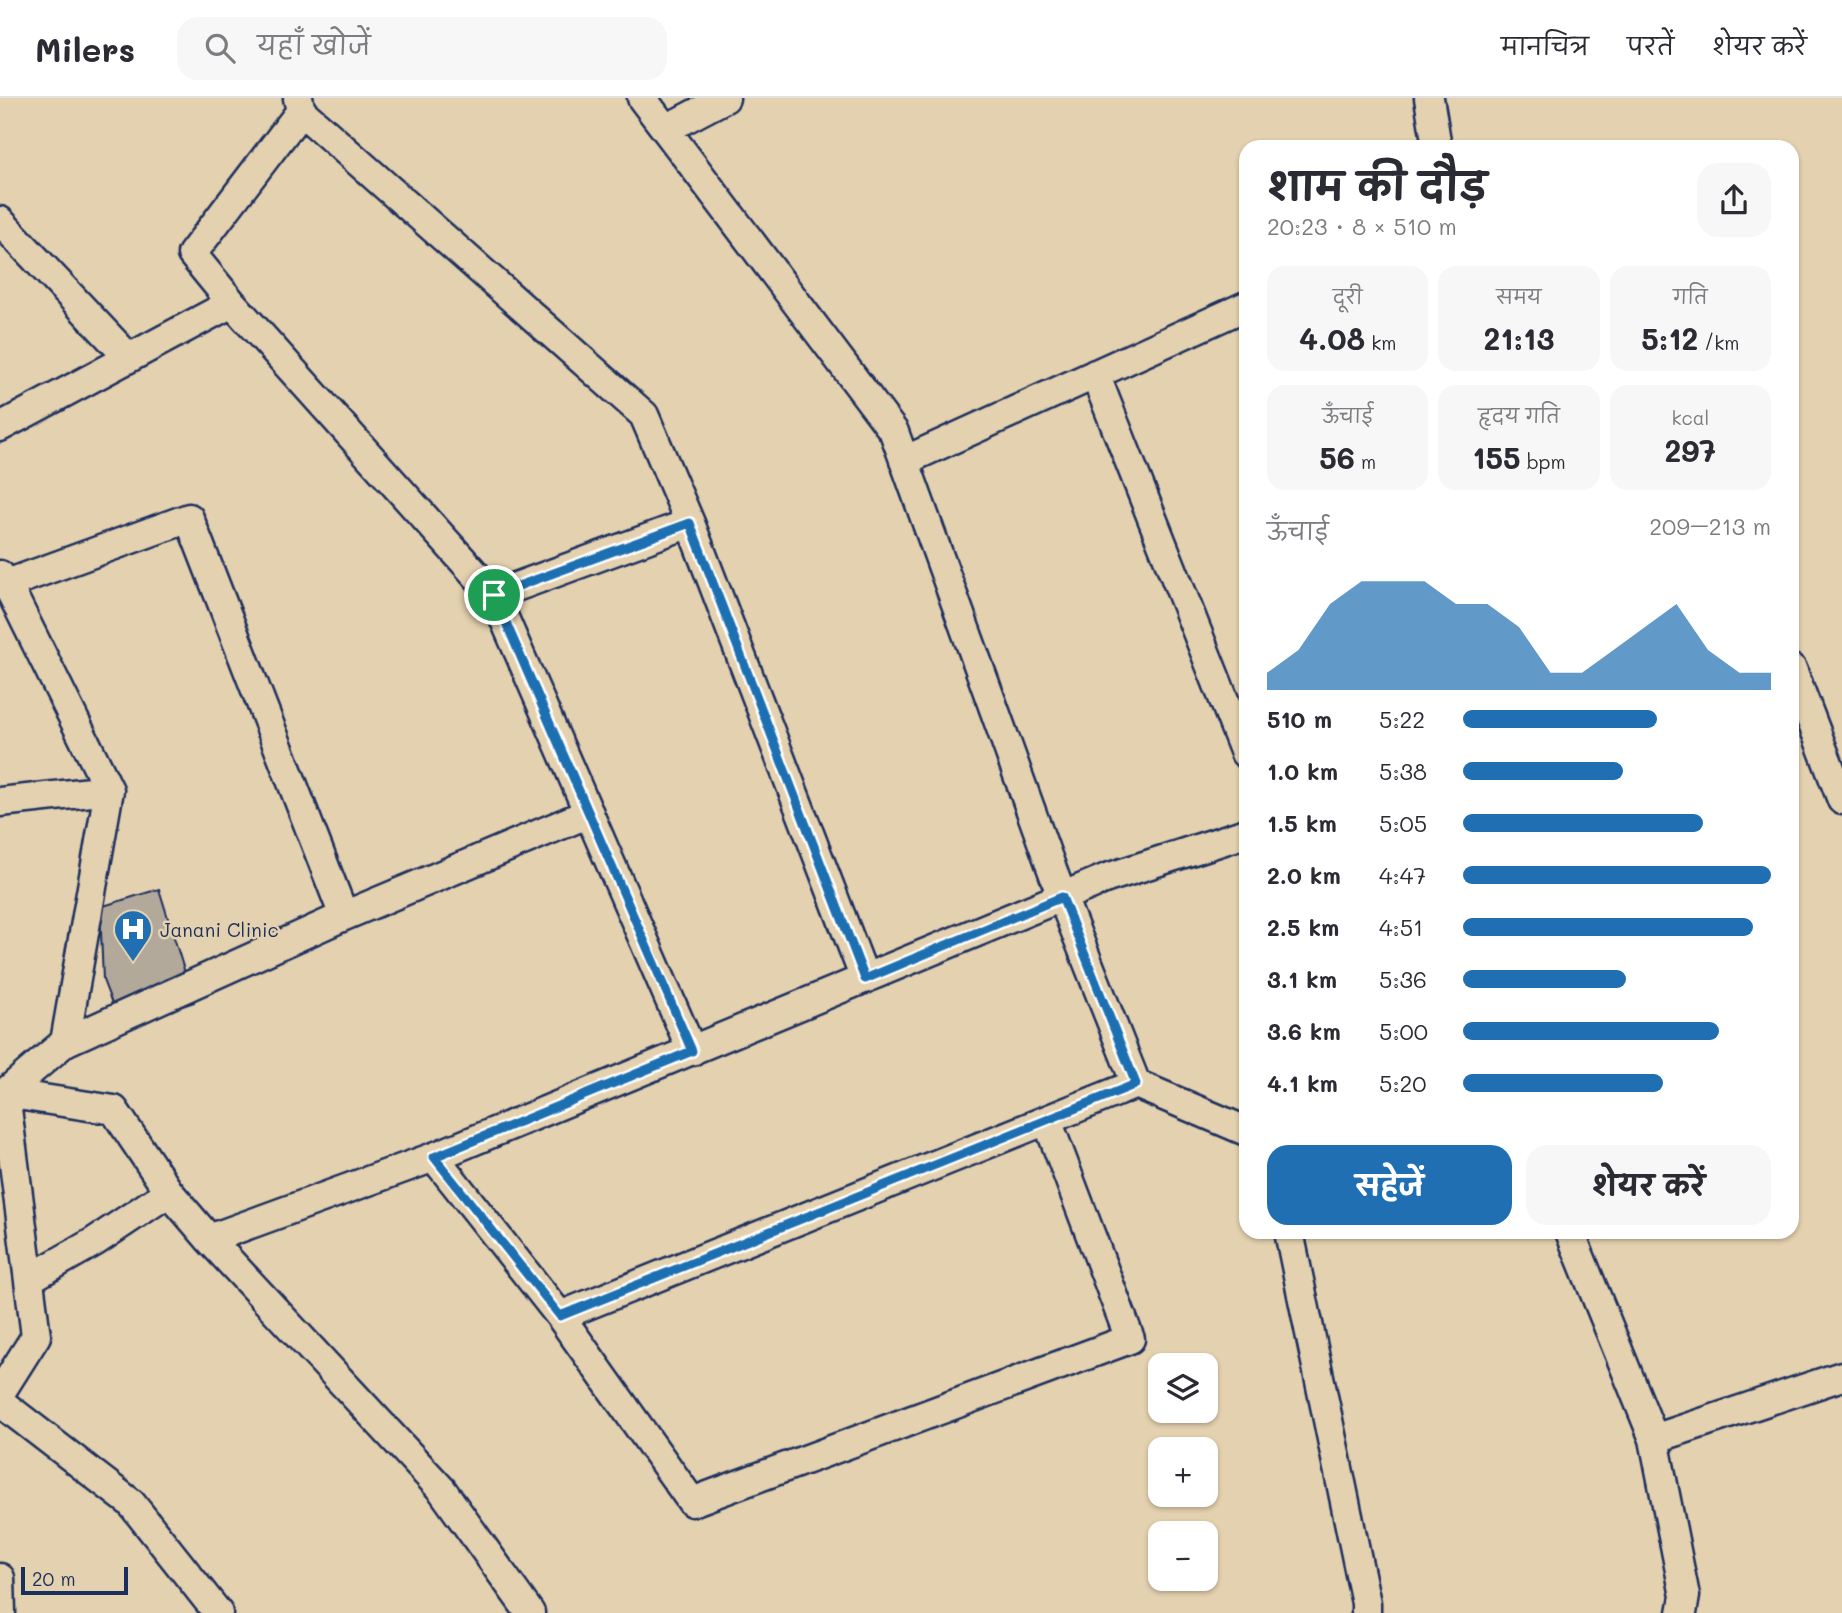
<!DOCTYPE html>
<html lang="hi">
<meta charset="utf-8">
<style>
body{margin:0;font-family:Mali,"Playpen Sans Deva",sans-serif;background:#f7f7f7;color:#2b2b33;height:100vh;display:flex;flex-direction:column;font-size:26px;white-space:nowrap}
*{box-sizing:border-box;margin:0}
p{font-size:23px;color:#7c7c81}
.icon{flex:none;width:38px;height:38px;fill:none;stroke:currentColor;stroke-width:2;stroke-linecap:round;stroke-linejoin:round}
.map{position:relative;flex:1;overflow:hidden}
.details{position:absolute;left:1239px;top:42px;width:560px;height:1099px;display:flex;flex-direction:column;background:#fff;border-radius:21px;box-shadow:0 2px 5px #0004}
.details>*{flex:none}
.tools{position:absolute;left:1148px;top:1255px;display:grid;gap:14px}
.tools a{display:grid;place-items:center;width:70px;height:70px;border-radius:14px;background:#fff;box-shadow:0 2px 5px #0004;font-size:35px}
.scale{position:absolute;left:21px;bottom:18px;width:107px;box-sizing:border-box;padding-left:7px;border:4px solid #1b2f5e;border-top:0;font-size:19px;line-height:24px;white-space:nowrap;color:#1b2f5e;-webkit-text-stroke:5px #e4d1af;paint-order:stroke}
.pin{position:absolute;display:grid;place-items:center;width:60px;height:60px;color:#fff;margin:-30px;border:4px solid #fff;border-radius:50%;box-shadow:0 2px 7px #0007}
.round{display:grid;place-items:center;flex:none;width:74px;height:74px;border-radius:21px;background:#f7f7f7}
.headline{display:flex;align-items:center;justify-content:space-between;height:119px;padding:0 28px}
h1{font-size:38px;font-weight:700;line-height:52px}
.stats{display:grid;grid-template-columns:repeat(3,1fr);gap:10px;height:119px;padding:7px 28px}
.stats div{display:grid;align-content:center;border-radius:18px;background:#f7f7f7;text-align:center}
.stats b{font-size:30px;font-weight:700}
.stats small{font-size:19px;font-weight:400}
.stats p{font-size:19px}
.chart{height:196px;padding:14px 28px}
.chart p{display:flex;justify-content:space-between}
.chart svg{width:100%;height:126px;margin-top:7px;fill:#1f6fb2;opacity:.7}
.cta{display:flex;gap:14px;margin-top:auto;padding:14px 28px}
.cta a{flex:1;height:80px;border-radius:21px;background:#1f6fb2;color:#fff;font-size:28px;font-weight:700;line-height:80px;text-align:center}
.cta a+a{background:#f7f7f7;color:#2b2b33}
ul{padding:0 28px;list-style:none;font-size:23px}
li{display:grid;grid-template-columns:112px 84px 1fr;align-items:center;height:52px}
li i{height:18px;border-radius:9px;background:#1f6fb2}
header{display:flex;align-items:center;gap:42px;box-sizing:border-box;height:98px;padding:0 35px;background:#fff;border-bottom:2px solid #e1e1e2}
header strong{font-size:33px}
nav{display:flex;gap:38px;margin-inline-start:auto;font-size:24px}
.search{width:490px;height:63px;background:#f7f7f7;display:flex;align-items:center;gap:18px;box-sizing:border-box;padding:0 24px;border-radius:21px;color:#7c7c81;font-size:26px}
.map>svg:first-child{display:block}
.building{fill:#b2a99b;stroke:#1b2f5e;stroke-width:2}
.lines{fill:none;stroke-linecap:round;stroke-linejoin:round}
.street-casing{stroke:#1b2f5e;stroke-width:33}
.street{stroke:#e4d1af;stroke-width:28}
.route-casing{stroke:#fff;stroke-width:14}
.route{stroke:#1f6fb2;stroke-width:9}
.labels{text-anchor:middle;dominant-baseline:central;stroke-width:5;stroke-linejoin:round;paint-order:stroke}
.poi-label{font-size:19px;fill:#1b2f5e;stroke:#e4d1af;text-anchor:start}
</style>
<header>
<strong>Milers</strong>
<div class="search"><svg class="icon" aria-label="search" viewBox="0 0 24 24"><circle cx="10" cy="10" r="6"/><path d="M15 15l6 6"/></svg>यहाँ खोजें</div>
<nav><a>मानचित्र</a><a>परतें</a><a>शेयर करें</a></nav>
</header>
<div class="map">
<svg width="1842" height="1515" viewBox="0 0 1842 1515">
<rect width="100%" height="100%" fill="#e4d1af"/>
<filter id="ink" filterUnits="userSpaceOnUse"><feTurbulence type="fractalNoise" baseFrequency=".0143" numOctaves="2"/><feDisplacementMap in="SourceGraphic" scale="14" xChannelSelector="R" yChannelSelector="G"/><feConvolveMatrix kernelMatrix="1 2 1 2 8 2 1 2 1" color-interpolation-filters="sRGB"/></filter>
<g filter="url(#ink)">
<!-- building -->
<path class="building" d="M159,791L194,904L121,929L103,882L100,809Z"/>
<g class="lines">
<defs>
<path id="street" d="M1429,0L1437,49
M301,13L644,317L690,425L494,497
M666,31L725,0
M0,123L129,260
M232,205L494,497L692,953
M1095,276L1245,655
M0,329L232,205L192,156L301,13L298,0
M904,363L1246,208
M690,425L865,881
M0,477L7,486L109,692L65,944
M7,486L189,420L344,818
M1792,571L1842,702
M0,704L109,692
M1136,986L1246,1033
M0,995H5L65,944L344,818L589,715
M434,1059L560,1218L1136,986L1062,799L894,334L642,0
M1289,1134L1366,1505V1515
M1570,1134L1654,1341
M209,1141L434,1059L1107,780L1246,735
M29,1181L94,1144L169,1094
M560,1218L692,1404L1130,1241L1047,1022
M0,1295L36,1238L5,995L114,1012L169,1094L209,1141L442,1392L530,1515
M0,1304L131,1405L218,1515
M0,1480L1,1515
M1682,1515L1685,1498L1654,1341L1842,1278"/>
</defs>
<!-- street casing -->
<use href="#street" class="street-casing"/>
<!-- street -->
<use href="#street" class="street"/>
</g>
</g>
<g class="lines" filter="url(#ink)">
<defs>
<path id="route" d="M690,425L865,881L1062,799L1136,986L560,1218L434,1059L692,953L494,497Z"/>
</defs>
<!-- route casing -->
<use href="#route" class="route-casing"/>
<!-- route -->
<use href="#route" class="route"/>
</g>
<!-- icons -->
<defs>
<symbol id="hospital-pin" viewBox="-11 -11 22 30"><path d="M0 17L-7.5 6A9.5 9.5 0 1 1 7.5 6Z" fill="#1f6fb2" stroke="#e4d1af"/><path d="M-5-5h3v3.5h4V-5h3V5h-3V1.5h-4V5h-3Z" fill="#fff"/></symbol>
</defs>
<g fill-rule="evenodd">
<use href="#hospital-pin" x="111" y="809" width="44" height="60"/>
</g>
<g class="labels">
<!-- poi labels -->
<g class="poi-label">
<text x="160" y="831">Janani Clinic</text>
</g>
</g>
</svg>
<div class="tools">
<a><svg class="icon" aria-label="layers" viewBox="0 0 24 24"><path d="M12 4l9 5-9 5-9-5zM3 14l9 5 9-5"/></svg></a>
<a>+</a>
<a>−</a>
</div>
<div class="scale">20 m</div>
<div class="pin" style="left:494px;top:497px;background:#1e9e55"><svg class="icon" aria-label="arrive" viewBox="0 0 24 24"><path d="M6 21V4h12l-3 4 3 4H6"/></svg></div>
<section class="details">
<div class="headline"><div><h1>शाम की दौड़</h1><p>20:23 · 8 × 510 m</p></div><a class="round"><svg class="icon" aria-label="share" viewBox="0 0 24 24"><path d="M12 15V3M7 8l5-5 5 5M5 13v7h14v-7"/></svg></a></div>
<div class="stats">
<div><p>दूरी</p><b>4.08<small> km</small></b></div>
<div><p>समय</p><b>21:13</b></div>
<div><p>गति</p><b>5:12<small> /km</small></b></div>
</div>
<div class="stats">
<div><p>ऊँचाई</p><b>56<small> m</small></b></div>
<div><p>हृदय गति</p><b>155<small> bpm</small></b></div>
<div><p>kcal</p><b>297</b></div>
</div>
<div class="chart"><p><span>ऊँचाई</span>209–213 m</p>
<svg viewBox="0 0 160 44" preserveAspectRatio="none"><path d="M0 44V38L10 30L20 14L30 6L40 6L50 6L60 14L70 14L80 22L90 38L100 38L110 30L120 22L130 14L140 30L150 38L160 38V44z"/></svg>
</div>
<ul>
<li><b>510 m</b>5:22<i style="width:63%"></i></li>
<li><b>1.0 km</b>5:38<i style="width:52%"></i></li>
<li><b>1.5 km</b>5:05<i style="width:78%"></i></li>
<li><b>2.0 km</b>4:47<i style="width:100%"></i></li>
<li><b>2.5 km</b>4:51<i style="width:94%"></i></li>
<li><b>3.1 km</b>5:36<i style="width:53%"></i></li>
<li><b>3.6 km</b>5:00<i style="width:83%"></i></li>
<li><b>4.1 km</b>5:20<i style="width:65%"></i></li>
</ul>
<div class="cta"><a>सहेजें</a><a>शेयर करें</a></div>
</section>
</div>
